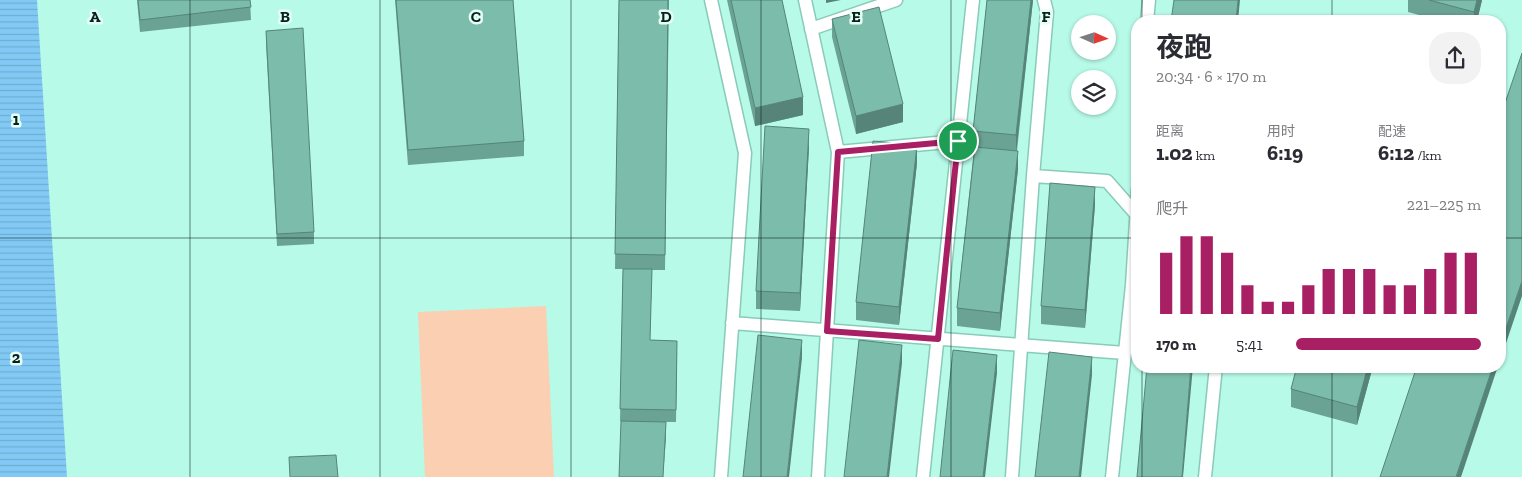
<!DOCTYPE html>
<html lang="zh">
<meta charset="utf-8">
<style>
body{margin:0;font-family:"Zilla Slab","Noto Sans SC",serif;background:#f2f2f3;color:#2b2b33;height:100vh;display:flex;flex-direction:column;font-size:19px;white-space:nowrap}
*{box-sizing:border-box;margin:0}
p{font-size:16px;color:#7c7c81}
.icon{flex:none;width:28px;height:28px;fill:none;stroke:currentColor;stroke-width:2;stroke-linecap:round;stroke-linejoin:round}
.map{position:relative;flex:1;overflow:hidden}
.drawer{position:absolute;left:1131px;top:15px;width:375px;height:358px;display:flex;flex-direction:column;background:#fff;border-radius:20px;box-shadow:0 1px 4px #0004}
.drawer>*{flex:none}
.needle{width:32px;rotate:93deg}
.buttons{position:absolute;left:1071px;top:15px;display:grid;gap:10px}
.buttons a{display:grid;place-items:center;width:45px;height:45px;border-radius:50%;background:#fff;box-shadow:0 1px 4px #0004;font-size:25px}
.pin{position:absolute;display:grid;place-items:center;width:42px;height:42px;color:#fff;margin:-21px;border:2px solid #fff;border-radius:50%;box-shadow:0 1px 5px #0007}
.round{display:grid;place-items:center;flex:none;width:52px;height:52px;border-radius:20px;background:#f2f2f3}
.head{display:flex;align-items:center;justify-content:space-between;height:85px;padding:0 25px}
h1{font-size:28px;font-weight:700;line-height:38px}
.stats{display:grid;grid-template-columns:repeat(3,1fr);gap:8px;height:85px;padding:5px 25px}
.stats div{display:grid;align-content:center}
.stats b{font-size:21px;font-weight:700}
.stats small{font-size:14px;font-weight:400}
.stats p{font-size:14px}
.chart{height:140px;padding:10px 25px}
.chart p{display:flex;justify-content:space-between}
.chart svg{width:100%;height:90px;margin-top:5px;stroke:#a81f64;stroke-width:6}
ul{padding:0 25px;list-style:none;font-size:16px}
li{display:grid;grid-template-columns:80px 60px 1fr;align-items:center;height:38px}
li i{height:12px;border-radius:6px;background:#a81f64}
.map>svg:first-child{display:block}
.garden{fill:#fbcfb2}
.water{fill:url(#water-rules)}
.lines{fill:none;stroke-linecap:round;stroke-linejoin:round}
.service-casing{stroke:#89cbb9;stroke-width:15}
.service{stroke:#fff;stroke-width:12}
.wall{fill:#6aa293}
.shaded-wall{fill:#568478}
.building{fill:#7bbcab;stroke:#568478}
.route-casing{stroke:#fff;stroke-width:10}
.route{stroke:#a81f64;stroke-width:6}
.grid{fill:none;stroke:#06221c;stroke-width:1;stroke-opacity:0.55}
.grid-label{font-size:16px;text-anchor:middle;font-weight:bold;fill:#06221c;stroke:#e4fef6;stroke-width:5;stroke-linejoin:round;paint-order:stroke}
</style>
<div class="map">
<svg width="1522" height="477" viewBox="0 0 1522 477">
<defs>
<pattern id="water-rules" width="6" height="5" patternUnits="userSpaceOnUse" patternTransform="scale(1.25)"><rect width="6" height="5" fill="#82caf5"/><path d="M0 2.5h6" fill="none" stroke="#6fadd1"/></pattern>
</defs>
<rect width="100%" height="100%" fill="#b7fae8"/>
<!-- garden -->
<path class="garden" d="M546,306L554,477H425L418,312Z"/>
<!-- water -->
<path class="water" d="M0,0H37L67,477H0Z"/>
<g class="lines">
<defs>
<path id="service" d="M711,0L745,153L721,477
M805,0L838,152L818,477
M1147,21L1149,0
M811,29L896,0
M838,152L958,141
M1033,176L1107,181L1136,214
M732,323L1125,353
M923,477L973,0
M1012,477L1033,176L1047,12L1044,0
M1112,477L1132,285L1138,189
M1205,477L1216,366"/>
</defs>
<!-- service casing -->
<use href="#service" class="service-casing"/>
<!-- service -->
<use href="#service" class="service"/>
</g>
<!-- wall -->
<path class="wall" d="M137,0H250L251,20L140,32Z
M395,0H513L524,141V156L408,165Z
M619,0H669L665,270H652L650,340L677,341L676,422H649L666,437L620,421L623,269H615Z
M727,0H782L803,115L755,126Z
M987,0H1033L1017,151L1018,169L1000,331L957,326V308L974,149H973V131Z
M1408,0H1482L1477,21H1441L1408,12Z
M832,19L903,122L856,134L832,37Z
M266,31L314,232V244L277,246L266,43Z
M809,147L800,311L756,309V291Z
M917,163L899,325L856,320V302Z
M1095,205L1085,328L1041,324V306Z
M1373,366L1357,425L1291,407V389Z"/>
<!-- shaded-wall -->
<path class="shaded-wall" d="M826,0H841L826,3Z
M1031,0H1033L1016,153V135Z
M1238,0H1240L1238,21H1236Z
M1477,0H1482L1477,21H1474V12Z
M803,97V115L755,126V108Z
M903,104V122L856,134V116Z
M809,129V147L800,311V293Z
M917,145V163L899,325V307Z
M1018,151V169L1000,331V313Z
M1095,187V205L1085,328V310Z
M1522,281V296L1500,361V346Z
M802,340V358L789,477H787Z
M902,345V363L889,477H887Z
M997,355V373L985,477H983Z
M1092,357V375L1081,477H1079Z
M1191,366H1193L1183,477H1182Z
M1368,366H1373L1357,425V407Z
M1493,366H1498L1461,477H1456Z
M666,422V437L663,477Z"/>
<!-- building -->
<path class="building" d="M138,0H250L251,7L140,20Z
M396,0H513L524,141L408,150Z
M619,0H668L665,255L615,254Z
M731,0H782L803,97L755,108Z
M987,0H1031L1016,135L973,131Z
M1174,0H1238L1236,21H1171Z
M1429,0H1477L1474,12Z
M879,7L903,104L856,116L832,19Z
M303,28L314,232L277,234L266,31Z
M1522,53V281L1500,346V118Z
M765,126L809,129L800,293L756,291Z
M873,141L917,145L899,307L856,302Z
M975,147L1018,151L1000,313L957,308Z
M1050,183L1095,187L1085,310L1041,306Z
M623,269H652L650,340L677,341L676,410L620,409Z
M758,335L802,340L787,477H743Z
M859,340L902,345L887,477H844Z
M953,350L997,355L983,477H940Z
M1049,352L1092,357L1079,477H1035Z
M1147,366H1191L1182,477H1137Z
M1297,366H1368L1357,407L1291,389Z
M1417,366H1493L1456,477H1380Z
M621,421L666,422L663,477H619Z
M336,455L338,477H290L289,457Z"/>
<g class="lines">
<defs>
<path id="route" d="M958,141L938,339L827,331L838,152Z"/>
</defs>
<!-- route casing -->
<use href="#route" class="route-casing"/>
<!-- route -->
<use href="#route" class="route"/>
</g>
<!-- grid -->
<path class="grid" d="M190,0V477M380,0V477M571,0V477M761,0V477M951,0V477M1142,0V21M1332,0V21M0,238H1138M1500,238H1522M1142,366V477M1332,366V477"/>
<g class="grid-label">
<text x="95" y="22">A</text>
<text x="285" y="22">B</text>
<text x="476" y="22">C</text>
<text x="666" y="22">D</text>
<text x="856" y="22">E</text>
<text x="1046" y="22">F</text>
<text x="16" y="125">1</text>
<text x="16" y="363">2</text>
</g>
</svg>
<div class="buttons">
<a><svg class="needle" viewBox="-14 -14 28 28"><path d="M0-13l5 13h-10z" fill="#e53935"/><path d="M0 13l5-13h-10z" fill="#7c7c81"/></svg></a>
<a><svg class="icon" aria-label="layers" viewBox="0 0 24 24"><path d="M12 4l9 5-9 5-9-5zM3 14l9 5 9-5"/></svg></a>
</div>
<div class="pin" style="left:958px;top:141px;background:#1e9e55"><svg class="icon" aria-label="arrive" viewBox="0 0 24 24"><path d="M6 21V4h12l-3 4 3 4H6"/></svg></div>
<section class="drawer">
<div class="head"><div><h1>夜跑</h1><p>20:34 · 6 × 170 m</p></div><a class="round"><svg class="icon" aria-label="share" viewBox="0 0 24 24"><path d="M12 15V3M7 8l5-5 5 5M5 13v7h14v-7"/></svg></a></div>
<div class="stats">
<div><p>距离</p><b>1.02<small> km</small></b></div>
<div><p>用时</p><b>6:19</b></div>
<div><p>配速</p><b>6:12<small> /km</small></b></div>
</div>
<div class="chart"><p><span>爬升</span>221–225 m</p>
<svg viewBox="0 0 160 44" preserveAspectRatio="none"><path d="M5 44V14M15 44V6M25 44V6M35 44V14M45 44V30M55 44V38M65 44V38M75 44V30M85 44V22M95 44V22M105 44V22M115 44V30M125 44V30M135 44V22M145 44V14M155 44V14"/></svg>
</div>
<ul>
<li><b>170 m</b>5:41<i style="width:100%"></i></li>
</ul>
</section>
</div>
